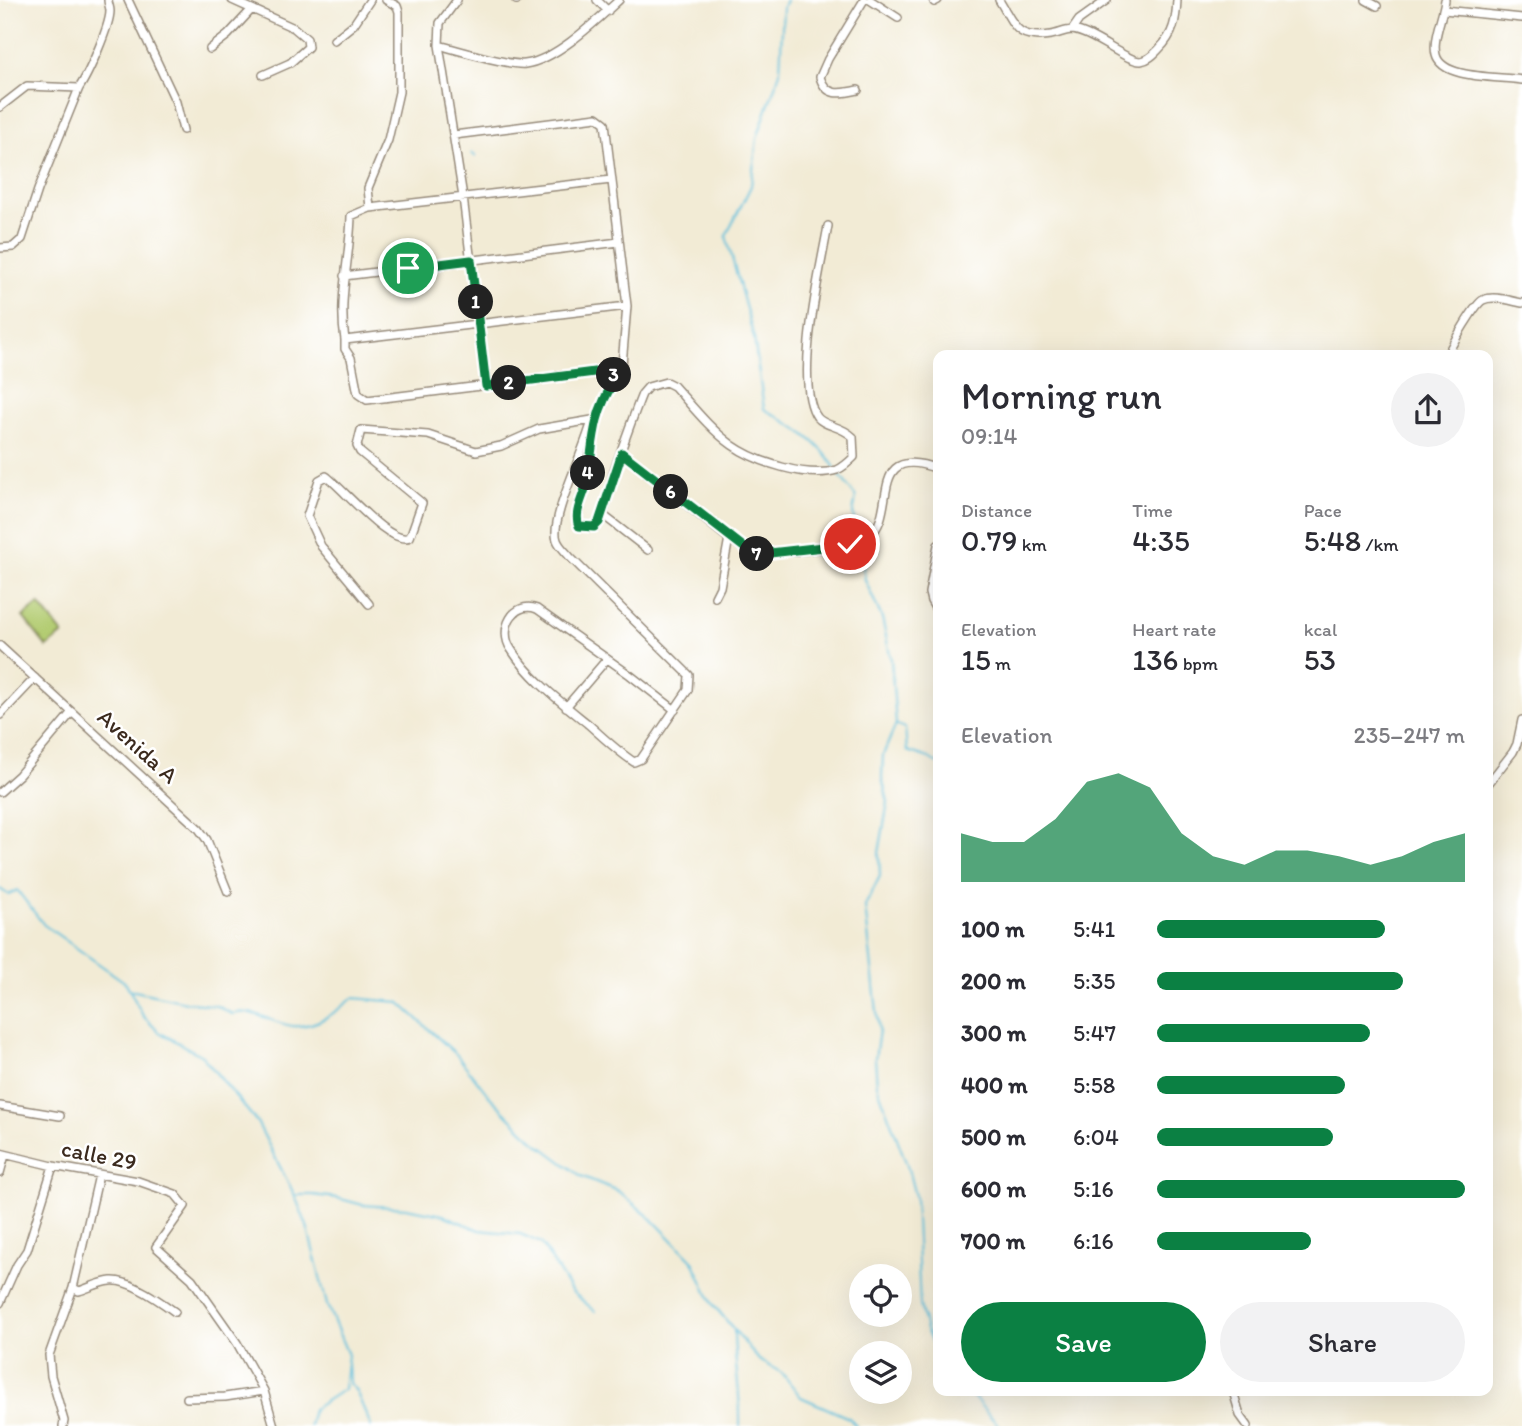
<!DOCTYPE html>
<meta charset="utf-8">
<style>
body{margin:0;font-family:Itim,sans-serif;background:#f2f2f3;color:#2b2b33;height:100vh;display:flex;flex-direction:column;font-size:26px;white-space:nowrap}
*{box-sizing:border-box;margin:0}
p{font-size:23px;color:#7c7c81}
.icon{flex:none;width:38px;height:38px;fill:none;stroke:currentColor;stroke-width:2;stroke-linecap:round;stroke-linejoin:round}
.map{position:relative;flex:1;overflow:hidden}
.drawer{position:absolute;left:933px;top:350px;width:560px;height:1046px;display:flex;flex-direction:column;background:#fff;border-radius:14px;box-shadow:0 7px 28px #0002}
.drawer>*{flex:none}
.buttons{position:absolute;left:849px;top:1264px;display:grid;gap:14px}
.buttons a{display:grid;place-items:center;width:63px;height:63px;border-radius:50%;background:#fff;box-shadow:0 7px 28px #0002;font-size:35px}
.pin{position:absolute;display:grid;place-items:center;width:60px;height:60px;color:#fff;margin:-30px;border:4px solid #fff;border-radius:50%;box-shadow:0 2px 7px #0007}
.km{position:absolute;width:35px;height:35px;margin:-18px;border-radius:50%;background:#222;color:#fff;font-size:19px;line-height:35px;text-align:center}
.round{display:grid;place-items:center;flex:none;width:74px;height:74px;border-radius:37px;background:#f2f2f3}
.overview{display:flex;align-items:center;justify-content:space-between;height:119px;padding:0 28px}
h1{font-size:38px;font-weight:600;line-height:52px}
.figures{display:grid;grid-template-columns:repeat(3,1fr);gap:10px;height:119px;padding:7px 28px}
.figures div{display:grid;align-content:center}
.figures b{font-size:30px;font-weight:600}
.figures small{font-size:19px;font-weight:400}
.figures p{font-size:19px}
.chart{height:196px;padding:14px 28px}
.chart p{display:flex;justify-content:space-between}
.chart svg{width:100%;height:126px;margin-top:7px;fill:#0b8043;opacity:.7}
.action{display:flex;gap:14px;margin-top:auto;padding:14px 28px}
.action a{flex:1;height:80px;border-radius:42px;background:#0b8043;color:#fff;font-size:28px;font-weight:600;line-height:80px;text-align:center}
.action a+a{background:#f2f2f3;color:#2b2b33}
ul{padding:0 28px;list-style:none;font-size:23px}
li{display:grid;grid-template-columns:112px 84px 1fr;align-items:center;height:52px}
li i{height:18px;border-radius:9px;background:#0b8043}
.map>svg:first-child{display:block}
.green{fill:#b3cc72;stroke:#777b48;stroke-width:2}
.lines{fill:none;stroke-linecap:round;stroke-linejoin:round}
.stream{stroke:#5ebfdc;stroke-width:2}
.minor-casing{stroke:#968a7a;stroke-width:10}
.minor{stroke:#fff;stroke-width:7}
.route-casing{stroke:#fff;stroke-width:14}
.route{stroke:#0b8043;stroke-width:9}
.labels{text-anchor:middle;dominant-baseline:central;stroke-width:5;stroke-linejoin:round;paint-order:stroke}
.street-label{font-size:23px;fill:#3b2a1e;stroke:#fff}
</style>
<div class="map">
<svg width="1522" height="1426" viewBox="0 0 1522 1426">
<rect width="100%" height="100%" fill="#fff"/>
<filter id="ink" filterUnits="userSpaceOnUse"><feTurbulence type="fractalNoise" baseFrequency=".0143" numOctaves="2"/><feDisplacementMap in="SourceGraphic" scale="14" xChannelSelector="R" yChannelSelector="G"/><feConvolveMatrix kernelMatrix="1 2 1 2 8 2 1 2 1" color-interpolation-filters="sRGB"/></filter>
<filter id="wash" filterUnits="userSpaceOnUse"><feTurbulence type="fractalNoise" baseFrequency=".00686" numOctaves="4" result="noise"/><feDisplacementMap in="SourceGraphic" scale="28" xChannelSelector="R" yChannelSelector="G"/><feGaussianBlur stdDeviation="1.57" result="paint"/><feColorMatrix in="noise" values="0 0 0 0 0 0 0 0 0 0 0 0 0 0 0 0 0 1.4 0 .05"/><feComposite in="paint" operator="in"/></filter>
<g filter="url(#wash)">
<rect width="100%" height="100%" fill="#f2ebd5"/>
<!-- green -->
<path class="green" d="M39,604L63,634L47,647L23,617Z"/>
<g class="lines">
<!-- stream -->
<path class="stream" d="M786,0L783,7L780,72L757,138L751,186L726,236L754,338L764,409C791,424 820,441 835,468
M472,153L475,156
M838,473L856,497L853,513L858,538
M860,543L865,580L882,618L891,659L896,724L883,755L882,778L888,802L879,853L880,876L865,906L879,1030L875,1059L877,1085L907,1165L915,1196L920,1305L926,1330L938,1354
M897,725L905,728L907,751L929,758L938,764
M0,889L9,895L17,890L44,925L126,983L143,1016L159,1032L202,1056L257,1122L295,1196L307,1226L327,1305L348,1355L344,1389L313,1409L309,1426
M130,990L186,1002L217,1006L232,1014C254,1008 271,1023 292,1026C316,1028 336,1012 353,998L399,1002L457,1055L489,1096L534,1141L581,1176L618,1191L652,1219L693,1261L712,1303L759,1360L782,1373L801,1397L849,1418L856,1426
M297,1195H313L337,1198L363,1205L406,1208L443,1215L479,1230L520,1234L541,1243L571,1291L595,1311
M734,1330C734,1362 741,1393 740,1426
M348,1363L349,1383L356,1391L371,1426
M968,1391L999,1426"/>
</g>
</g>
<g filter="url(#ink)">
<g class="lines">
<defs>
<path id="minor" d="M128,0L176,102L183,130
M232,0L294,28L307,39L308,47L290,63L263,75
M457,0L440,23L439,45L463,197L486,386
M516,0H517
M597,0L608,11
M870,0L898,18
M999,0C1015,26 1016,40 1051,35C1058,34 1066,30 1072,30C1093,32 1127,62 1141,61C1149,60 1154,54 1159,49C1174,34 1176,20 1177,0
M1366,0L1377,6
M1445,0C1443,16 1432,39 1436,55C1442,80 1501,76 1522,80
M934,2L938,0
M1444,10L1522,18
M1072,30L1079,20L1107,0
M334,40L354,24L370,0
M439,45C457,50 510,66 525,64C556,60 596,21 619,0
M210,49L228,35L252,9
M858,90C840,94 826,97 820,77L828,59L864,0
M0,107L27,86L79,88
M454,135L597,117L605,123L627,306L622,365L617,376L602,371L367,400L358,394L351,358L345,349V340L627,306
M370,208L368,188L388,140L399,92V12L397,6L386,0
M0,248L13,247L22,239L38,190L79,88C88,75 110,26 110,11C110,7 108,4 108,0
M344,276L619,242
M345,340C338,298 350,259 351,216L370,208L611,180
M1447,355C1452,345 1475,304 1483,300C1494,295 1511,301 1522,303
M617,376C609,390 601,404 597,420C591,443 591,467 585,489C581,501 574,514 579,526L594,527C608,513 608,490 614,471C623,445 632,419 642,394L648,387L666,382L674,386C692,406 710,429 732,445C756,462 808,479 837,470C844,467 849,462 854,457L853,437C841,425 825,427 817,417C793,383 821,267 828,226
M597,420H592C586,448 549,519 557,540C559,546 566,552 570,557L689,675L688,690L641,759L634,762C617,751 603,737 588,724C561,702 530,679 511,649C498,630 513,600 537,609L630,675L675,710
M622,453L727,537L750,552L758,554C785,552 848,550 869,536C899,515 865,442 938,469
M603,515L648,550
M938,545L929,593L931,601L938,613
M715,597L720,587L729,538
M369,604L321,546L307,516L319,480L326,476C343,488 391,547 410,537L422,503L360,452L357,446L361,430L428,435L476,451L501,446L539,429L592,420
M0,646L199,829L207,840L228,892
M566,707L607,659
M0,715L35,678
M1488,784L1513,752L1517,744L1522,720
M0,792L19,775L72,712
M0,1106L60,1116
M0,1153L53,1166L138,1181L175,1194L185,1206L156,1247L192,1279L237,1343L264,1391L274,1426
M0,1173L5,1155
M73,1288L79,1291C89,1288 100,1282 111,1281C129,1279 160,1301 175,1312
M0,1303L17,1265L27,1250L53,1166
M1233,1391L1240,1415L1248,1426
M187,1398L225,1397L264,1391
M63,1426L64,1421L51,1376L49,1355L73,1288L99,1175"/>
</defs>
<!-- minor casing -->
<use href="#minor" class="minor-casing"/>
<!-- minor -->
<use href="#minor" class="minor"/>
</g>
</g>
<g class="lines" filter="url(#ink)">
<defs>
<path id="route" d="M408,268L471,260L486,386L602,371L617,376C609,389 601,404 597,420C591,443 591,467 585,489C581,501 574,515 579,526L594,527L599,522L622,453L750,552L770,553L850,544"/>
</defs>
<!-- route casing -->
<use href="#route" class="route-casing"/>
<!-- route -->
<use href="#route" class="route"/>
</g>
<g class="labels">
<!-- street labels -->
<g class="street-label">
<text transform="translate(138 746) rotate(42)">Avenida A</text>
<text transform="translate(99 1155) rotate(11)">calle 29</text>
</g>
</g>
</svg>
<div class="buttons">
<a><svg class="icon" aria-label="locate" viewBox="0 0 24 24"><circle cx="12" cy="12" r="6"/><path d="M12 2v4M12 18v4M2 12h4M18 12h4"/></svg></a>
<a><svg class="icon" aria-label="layers" viewBox="0 0 24 24"><path d="M12 4l9 5-9 5-9-5zM3 14l9 5 9-5"/></svg></a>
</div>
<div class="pin" style="left:408px;top:268px;background:#1e9e55"><svg class="icon" aria-label="arrive" viewBox="0 0 24 24"><path d="M6 21V4h12l-3 4 3 4H6"/></svg></div>
<div class="pin" style="left:850px;top:544px;background:#d93025"><svg class="icon" aria-label="check" viewBox="0 0 24 24"><path d="M5 12l5 5 9-10"/></svg></div>
<b class="km" style="left:476px;top:302px">1</b>
<b class="km" style="left:509px;top:383px">2</b>
<b class="km" style="left:614px;top:375px">3</b>
<b class="km" style="left:588px;top:473px">4</b>
<b class="km" style="left:671px;top:492px">6</b>
<b class="km" style="left:757px;top:554px">7</b>
<section class="drawer">
<div class="overview"><div><h1>Morning run</h1><p>09:14</p></div><a class="round"><svg class="icon" aria-label="share" viewBox="0 0 24 24"><path d="M12 15V3M7 8l5-5 5 5M5 13v7h14v-7"/></svg></a></div>
<div class="figures">
<div><p>Distance</p><b>0.79<small> km</small></b></div>
<div><p>Time</p><b>4:35</b></div>
<div><p>Pace</p><b>5:48<small> /km</small></b></div>
</div>
<div class="figures">
<div><p>Elevation</p><b>15<small> m</small></b></div>
<div><p>Heart rate</p><b>136<small> bpm</small></b></div>
<div><p>kcal</p><b>53</b></div>
</div>
<div class="chart"><p><span>Elevation</span>235–247 m</p>
<svg viewBox="0 0 160 44" preserveAspectRatio="none"><path d="M0 44V27L10 30L20 30L30 22L40 9L50 6L60 11L70 27L80 35L90 38L100 33L110 33L120 35L130 38L140 35L150 30L160 27V44z"/></svg>
</div>
<ul>
<li><b>100 m</b>5:41<i style="width:74%"></i></li>
<li><b>200 m</b>5:35<i style="width:80%"></i></li>
<li><b>300 m</b>5:47<i style="width:69%"></i></li>
<li><b>400 m</b>5:58<i style="width:61%"></i></li>
<li><b>500 m</b>6:04<i style="width:57%"></i></li>
<li><b>600 m</b>5:16<i style="width:100%"></i></li>
<li><b>700 m</b>6:16<i style="width:50%"></i></li>
</ul>
<div class="action"><a>Save</a><a>Share</a></div>
</section>
</div>
